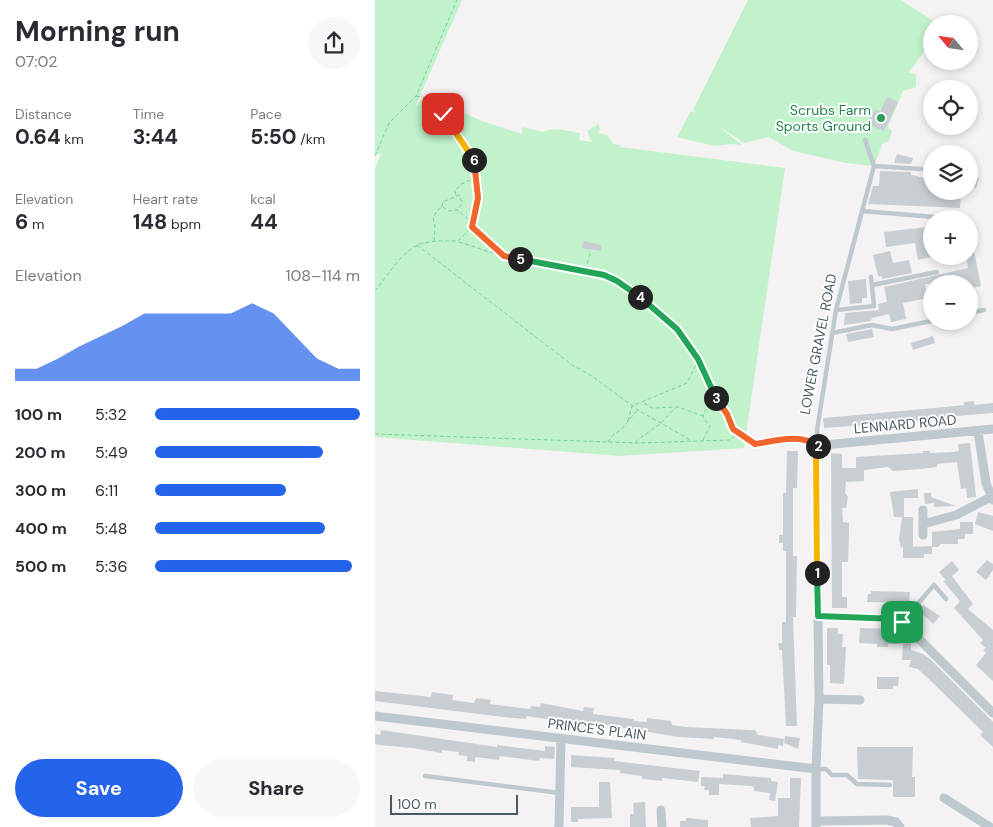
<!DOCTYPE html>
<meta charset="utf-8">
<style>
body{margin:0;font-family:"DM Sans",sans-serif;background:#f7f7f7;color:#2b2b33;height:100vh;display:flex;flex-direction:column;font-size:19px;white-space:nowrap}
*{box-sizing:border-box;margin:0}
p{font-size:16px;color:#7c7c81}
.icon{flex:none;width:28px;height:28px;fill:none;stroke:currentColor;stroke-width:2;stroke-linecap:round;stroke-linejoin:round}
.map{position:relative;flex:1;overflow:hidden}
.panel{display:flex;flex-direction:column;background:#fff;width:375px}
.panel>*{flex:none}
.needle{width:32px;rotate:299deg}
.controls{position:absolute;left:548px;top:15px;display:grid;gap:10px}
.controls a{display:grid;place-items:center;width:55px;height:55px;border-radius:50%;background:#fff;box-shadow:0 2px 8px #0003;font-size:25px}
.scale{position:absolute;left:15px;bottom:12px;width:128px;box-sizing:border-box;padding-left:5px;border:2px solid #495961;border-top:0;font-size:14px;line-height:18px;white-space:nowrap;color:#495961;-webkit-text-stroke:4px #fff;paint-order:stroke}
.pin{position:absolute;display:grid;place-items:center;width:42px;height:42px;color:#fff;margin:-21px;border-radius:10px;box-shadow:0 2px 8px #0006}
.km{position:absolute;width:25px;height:25px;margin:-12px;border-radius:50%;background:#222;color:#fff;font-size:14px;line-height:25px;text-align:center}
.round{display:grid;place-items:center;flex:none;width:52px;height:52px;border-radius:26px;background:#f7f7f7}
.head{display:flex;align-items:center;justify-content:space-between;height:85px;padding:0 15px}
h1{font-size:28px;font-weight:700;line-height:38px}
.metrics{display:grid;grid-template-columns:repeat(3,1fr);gap:8px;height:85px;padding:5px 15px}
.metrics div{display:grid;align-content:center}
.metrics b{font-size:21px;font-weight:700}
.metrics small{font-size:14px;font-weight:400}
.metrics p{font-size:14px}
.chart{height:140px;padding:10px 15px}
.chart p{display:flex;justify-content:space-between}
.chart svg{width:100%;height:90px;margin-top:5px;fill:#2563eb;opacity:.7}
.primary-button{display:flex;gap:10px;margin-top:auto;padding:10px 15px}
.primary-button a{flex:1;height:58px;border-radius:30px;background:#2563eb;color:#fff;font-size:20px;font-weight:700;line-height:58px;text-align:center}
.primary-button a+a{background:#f7f7f7;color:#2b2b33}
ul{padding:0 15px;list-style:none;font-size:16px}
li{display:grid;grid-template-columns:80px 60px 1fr;align-items:center;height:38px}
li i{height:12px;border-radius:6px;background:#2563eb}
main{display:flex;flex:1;min-height:0}
.map>svg:first-child{display:block}
.green{fill:#c1f2cc}
.building{fill:#c9ced2}
.lines{fill:none;stroke-linecap:round;stroke-linejoin:round}
.path{stroke:#77d297;stroke-width:1;stroke-dasharray:4 2.5;stroke-linecap:butt}
.lane{stroke:#bdc9cf;stroke-width:4.5}
.street{stroke:#bdc9cf;stroke-width:9}
.split-1-casing{stroke:#fff;stroke-width:10}
.split-2-casing{stroke:#fff;stroke-width:10}
.split-3-casing{stroke:#fff;stroke-width:10}
.split-4-casing{stroke:#fff;stroke-width:10}
.split-5-casing{stroke:#fff;stroke-width:10}
.split-6-casing{stroke:#fff;stroke-width:10}
.split-7-casing{stroke:#fff;stroke-width:10}
.split-1{stroke:#22a559;stroke-width:6}
.split-2{stroke:#f5b400;stroke-width:6}
.split-3{stroke:#f0652b;stroke-width:6}
.split-4{stroke:#22a559;stroke-width:6}
.split-5{stroke:#22a559;stroke-width:6}
.split-6{stroke:#f0652b;stroke-width:6}
.split-7{stroke:#f5b400;stroke-width:6}
.leisure-dot{fill:#2e9e5b;stroke:#fff;stroke-width:2}
.labels{text-anchor:middle;dominant-baseline:central;stroke-width:4;stroke-linejoin:round;paint-order:stroke}
.leisure-label{font-size:14px;fill:#27864d;stroke:#fff;text-anchor:end}
.street-label{font-size:14px;fill:#495961;stroke:#fff}
</style>
<main>
<section class="panel">
<div class="head"><div><h1>Morning run</h1><p>07:02</p></div><a class="round"><svg class="icon" aria-label="share" viewBox="0 0 24 24"><path d="M12 15V3M7 8l5-5 5 5M5 13v7h14v-7"/></svg></a></div>
<div class="metrics">
<div><p>Distance</p><b>0.64<small> km</small></b></div>
<div><p>Time</p><b>3:44</b></div>
<div><p>Pace</p><b>5:50<small> /km</small></b></div>
</div>
<div class="metrics">
<div><p>Elevation</p><b>6<small> m</small></b></div>
<div><p>Heart rate</p><b>148<small> bpm</small></b></div>
<div><p>kcal</p><b>44</b></div>
</div>
<div class="chart"><p><span>Elevation</span>108–114 m</p>
<svg viewBox="0 0 160 44" preserveAspectRatio="none"><path d="M0 44V38L10 38L20 33L30 27L40 22L50 17L60 11L70 11L80 11L90 11L100 11L110 6L120 11L130 22L140 33L150 38L160 38V44z"/></svg>
</div>
<ul>
<li><b>100 m</b>5:32<i style="width:100%"></i></li>
<li><b>200 m</b>5:49<i style="width:82%"></i></li>
<li><b>300 m</b>6:11<i style="width:64%"></i></li>
<li><b>400 m</b>5:48<i style="width:83%"></i></li>
<li><b>500 m</b>5:36<i style="width:96%"></i></li>
</ul>
<div class="primary-button"><a>Save</a><a>Share</a></div>
</section>
<div class="map">
<svg width="618" height="827" viewBox="0 0 618 827">
<rect width="100%" height="100%" fill="#f5f2f3"/>
<!-- green -->
<path class="green" d="M0,0H87L40,107L50,96L107,121L147,134V127L168,132C179,126 192,131 205,133L204,140L217,142L212,131L223,124L225,129L223,133L232,135L238,144L246,145L244,147L410,168L369,448L245,456L0,437V168L7,152L0,156Z
M373,0H526L563,24H556V45L551,49L534,72V73L541,74V87L528,91L513,127L517,131L514,141L507,144L499,166L471,163L418,151L394,137L369,143L342,125L367,145L356,144L339,146L302,137L316,111L322,113L318,110Z"/>
<!-- building -->
<path class="building" d="M512,97L523,102L509,131L493,124L500,109L505,112Z
M522,154L538,158L536,164L519,163Z
M505,171L536,172V175L543,176V177L556,178V191L586,192L585,208L493,204L498,186H504Z
M594,174L604,178L601,188L594,186Z
M552,227V229H556V257L543,260L540,243L511,247L509,232Z
M208,241L227,245L226,251L207,248Z
M594,241H597L606,286L594,289V284H550L552,298L528,303L531,319L516,322L514,314L497,318L496,321L469,325L470,313L504,310L503,304L512,302L509,287L593,268L591,256H594Z
M515,251L518,263L534,260L537,273L507,279L508,277L503,276L498,255Z
M491,279L492,298H487V303L475,304L473,281Z
M497,329L499,337L473,342L471,334Z
M558,336L560,343L538,350L536,343Z
M599,401V405L618,403V413L568,417V419L561,420L449,428L448,418L560,408L589,405V402Z
M595,443L601,497L592,498L591,488L586,489L582,462L562,464V467L546,469L518,471L513,467L489,470V481L471,482L470,493L473,497L471,508H467L468,522L474,523V534L473,562H467V597H472V608H457L456,453L467,454V468H481V457L548,453V451H555V453L577,452L584,451L583,444Z
M412,451H423L422,488H418V556H422L421,617H418L422,726H411L407,650H404L403,643H407V622H411V551H408V543H404V535H408V493H411Z
M543,489V498H529V517H519L515,492Z
M549,493H556V497L581,506L559,507V503L550,504Z
M603,512L618,516V531L600,524Z
M527,517H538V547L557,546V554H549V558H528V547L526,548L524,539Z
M585,522H598V534H590V539H583V544H566L563,547H557V532L585,529Z
M612,560L618,564V570L611,580L601,572Z
M577,561L584,570L577,576L598,604L593,609L618,630V681L601,665L611,653L608,650L611,648L605,643L608,640L579,608L585,601L568,581L571,580L564,572Z
M496,591L535,592L534,603L492,602L493,594H496Z
M548,605L565,616L558,624L543,610Z
M452,628H463V634H468L467,647H471L469,684L455,683V665H452Z
M485,628L525,629L526,644H513V647H502V644L484,643Z
M528,642H536V650L548,654L556,660L618,722V747L605,735L608,732L559,684L543,669L534,667L536,660H527Z
M502,677H524L523,686H518V689H502Z
M0,691L56,697L57,692L78,695L77,700L99,703L101,698L116,700L115,704L155,709L156,706L165,707L166,703L208,711L209,707L219,708L218,714L259,719L258,721L272,722V718L296,721L297,725L311,727L375,730H380L383,735L409,739L408,746L403,745V749L366,742V740L339,737V739L304,737L207,721L193,720V722L151,716V719L128,717L0,701Z
M6,730L122,747V745L170,751V746L180,747L179,759L165,758L164,761L125,756L124,760L100,757V762L92,761V756L83,755L84,752L67,750V753L37,748L4,745L0,744V734L5,735Z
M410,736L425,738L423,749L409,743Z
M482,747H538L537,777H540V797H518V780L483,779Z
M196,755L239,758V761L325,771L323,782L287,778V781L267,779V776L245,773V770L196,767Z
M348,774L396,778V781L403,782L400,801L394,800L395,793L379,791V787L376,786L344,784V795H334V790H329L330,786H326V777L348,778Z
M415,778H426L424,827H376L375,818L403,816V798H415Z
M224,782H235L237,818L203,819V822H196V807H224Z
M270,802L271,827H255V814H259L258,803Z
M311,818L333,820V827H305V821H311Z"/>
<g class="lines">
<!-- path -->
<path class="path" d="M41,96L52,98L68,113L98,157L103,199L97,227L129,256L229,275L242,281L272,302L302,329L313,345L323,359L338,394L352,414L358,429L363,433L381,444L418,439L436,440
M0,156L14,123L41,96L82,0
M81,195L80,191L86,184L100,178
M67,207L68,202L84,195L87,203L82,210
M59,241L60,226L58,218L62,210L68,207L73,211L82,210L98,223
M84,242L127,256
M42,245L197,365L217,376L263,410L317,441
M211,270L215,252
M0,291C12,277 26,252 43,245C55,240 70,241 83,241L97,227
M269,403L277,408L303,407L328,416
M253,421L257,406L312,383L323,361
M0,434L264,443L354,440L362,434
M328,440L335,426L328,418L329,412L342,400
M233,442L238,435L247,429L262,410
M260,442L286,423L300,408"/>
<!-- lane -->
<path class="lane" d="M499,166L546,169
M487,211L572,218
M497,285L562,272
M461,310L499,306L496,277
M594,313L609,310
M457,333L497,325L517,329L556,321
M444,447L442,430L461,310L499,166L490,140
M527,622L559,585L571,599
M441,769H451L457,775H472L482,784L515,785
M50,776L185,793"/>
<!-- street -->
<path class="street" d="M603,432L611,483L618,500
M548,510V535
M548,524L581,515L616,497
M443,616L522,619L527,622L618,713
M444,699L485,700
M0,716L441,769
M569,798L615,827
M286,810L287,827
M441,821L512,820L521,822L525,827
M184,827L186,739
M441,827V769L444,699L441,451L444,447L449,445L618,429"/>
</g>
<g class="lines">
<defs>
<path id="split-1" d="M442,573L443,616L522,619L527,622"/>
<path id="split-2" d="M442,573L441,451L443,446"/>
<path id="split-3" d="M341,398L352,414L358,429L380,444C401,441 426,433 443,446"/>
<path id="split-4" d="M265,297L302,329L323,359L341,398"/>
<path id="split-5" d="M145,259L229,275L242,281L265,297"/>
<path id="split-6" d="M99,160L103,198L97,227L129,256L145,259"/>
<path id="split-7" d="M68,114L99,160"/>
</defs>
<!-- split-1 casing -->
<use href="#split-1" class="split-1-casing"/>
<!-- split-2 casing -->
<use href="#split-2" class="split-2-casing"/>
<!-- split-3 casing -->
<use href="#split-3" class="split-3-casing"/>
<!-- split-4 casing -->
<use href="#split-4" class="split-4-casing"/>
<!-- split-5 casing -->
<use href="#split-5" class="split-5-casing"/>
<!-- split-6 casing -->
<use href="#split-6" class="split-6-casing"/>
<!-- split-7 casing -->
<use href="#split-7" class="split-7-casing"/>
<!-- split-1 -->
<use href="#split-1" class="split-1"/>
<!-- split-2 -->
<use href="#split-2" class="split-2"/>
<!-- split-3 -->
<use href="#split-3" class="split-3"/>
<!-- split-4 -->
<use href="#split-4" class="split-4"/>
<!-- split-5 -->
<use href="#split-5" class="split-5"/>
<!-- split-6 -->
<use href="#split-6" class="split-6"/>
<!-- split-7 -->
<use href="#split-7" class="split-7"/>
</g>
<!-- markers -->
<circle class="leisure-dot" cx="506" cy="118" r="5"/>
<g class="labels">
<!-- leisure labels -->
<g class="leisure-label">
<text x="496" y="110">Scrubs Farm<tspan x="496" dy="16">Sports Ground</tspan></text>
</g>
<!-- street labels -->
<g class="street-label">
<text transform="translate(443 344) rotate(-79)">LOWER GRAVEL ROAD</text>
<text transform="translate(530 424) rotate(-5)">LENNARD ROAD</text>
<text transform="translate(222 729) rotate(7)">PRINCE'S PLAIN</text>
</g>
</g>
</svg>
<div class="controls">
<a><svg class="needle" viewBox="-14 -14 28 28"><path d="M0-13l5 13h-10z" fill="#e53935"/><path d="M0 13l5-13h-10z" fill="#7c7c81"/></svg></a>
<a><svg class="icon" aria-label="locate" viewBox="0 0 24 24"><circle cx="12" cy="12" r="6"/><path d="M12 2v4M12 18v4M2 12h4M18 12h4"/></svg></a>
<a><svg class="icon" aria-label="layers" viewBox="0 0 24 24"><path d="M12 4l9 5-9 5-9-5zM3 14l9 5 9-5"/></svg></a>
<a>+</a>
<a>−</a>
</div>
<div class="scale">100 m</div>
<div class="pin" style="left:527px;top:622px;background:#1e9e55"><svg class="icon" aria-label="arrive" viewBox="0 0 24 24"><path d="M6 21V4h12l-3 4 3 4H6"/></svg></div>
<div class="pin" style="left:68px;top:114px;background:#d93025"><svg class="icon" aria-label="check" viewBox="0 0 24 24"><path d="M5 12l5 5 9-10"/></svg></div>
<b class="km" style="left:442px;top:573px">1</b>
<b class="km" style="left:443px;top:446px">2</b>
<b class="km" style="left:341px;top:398px">3</b>
<b class="km" style="left:265px;top:297px">4</b>
<b class="km" style="left:145px;top:259px">5</b>
<b class="km" style="left:99px;top:160px">6</b>
</div>
</main>
